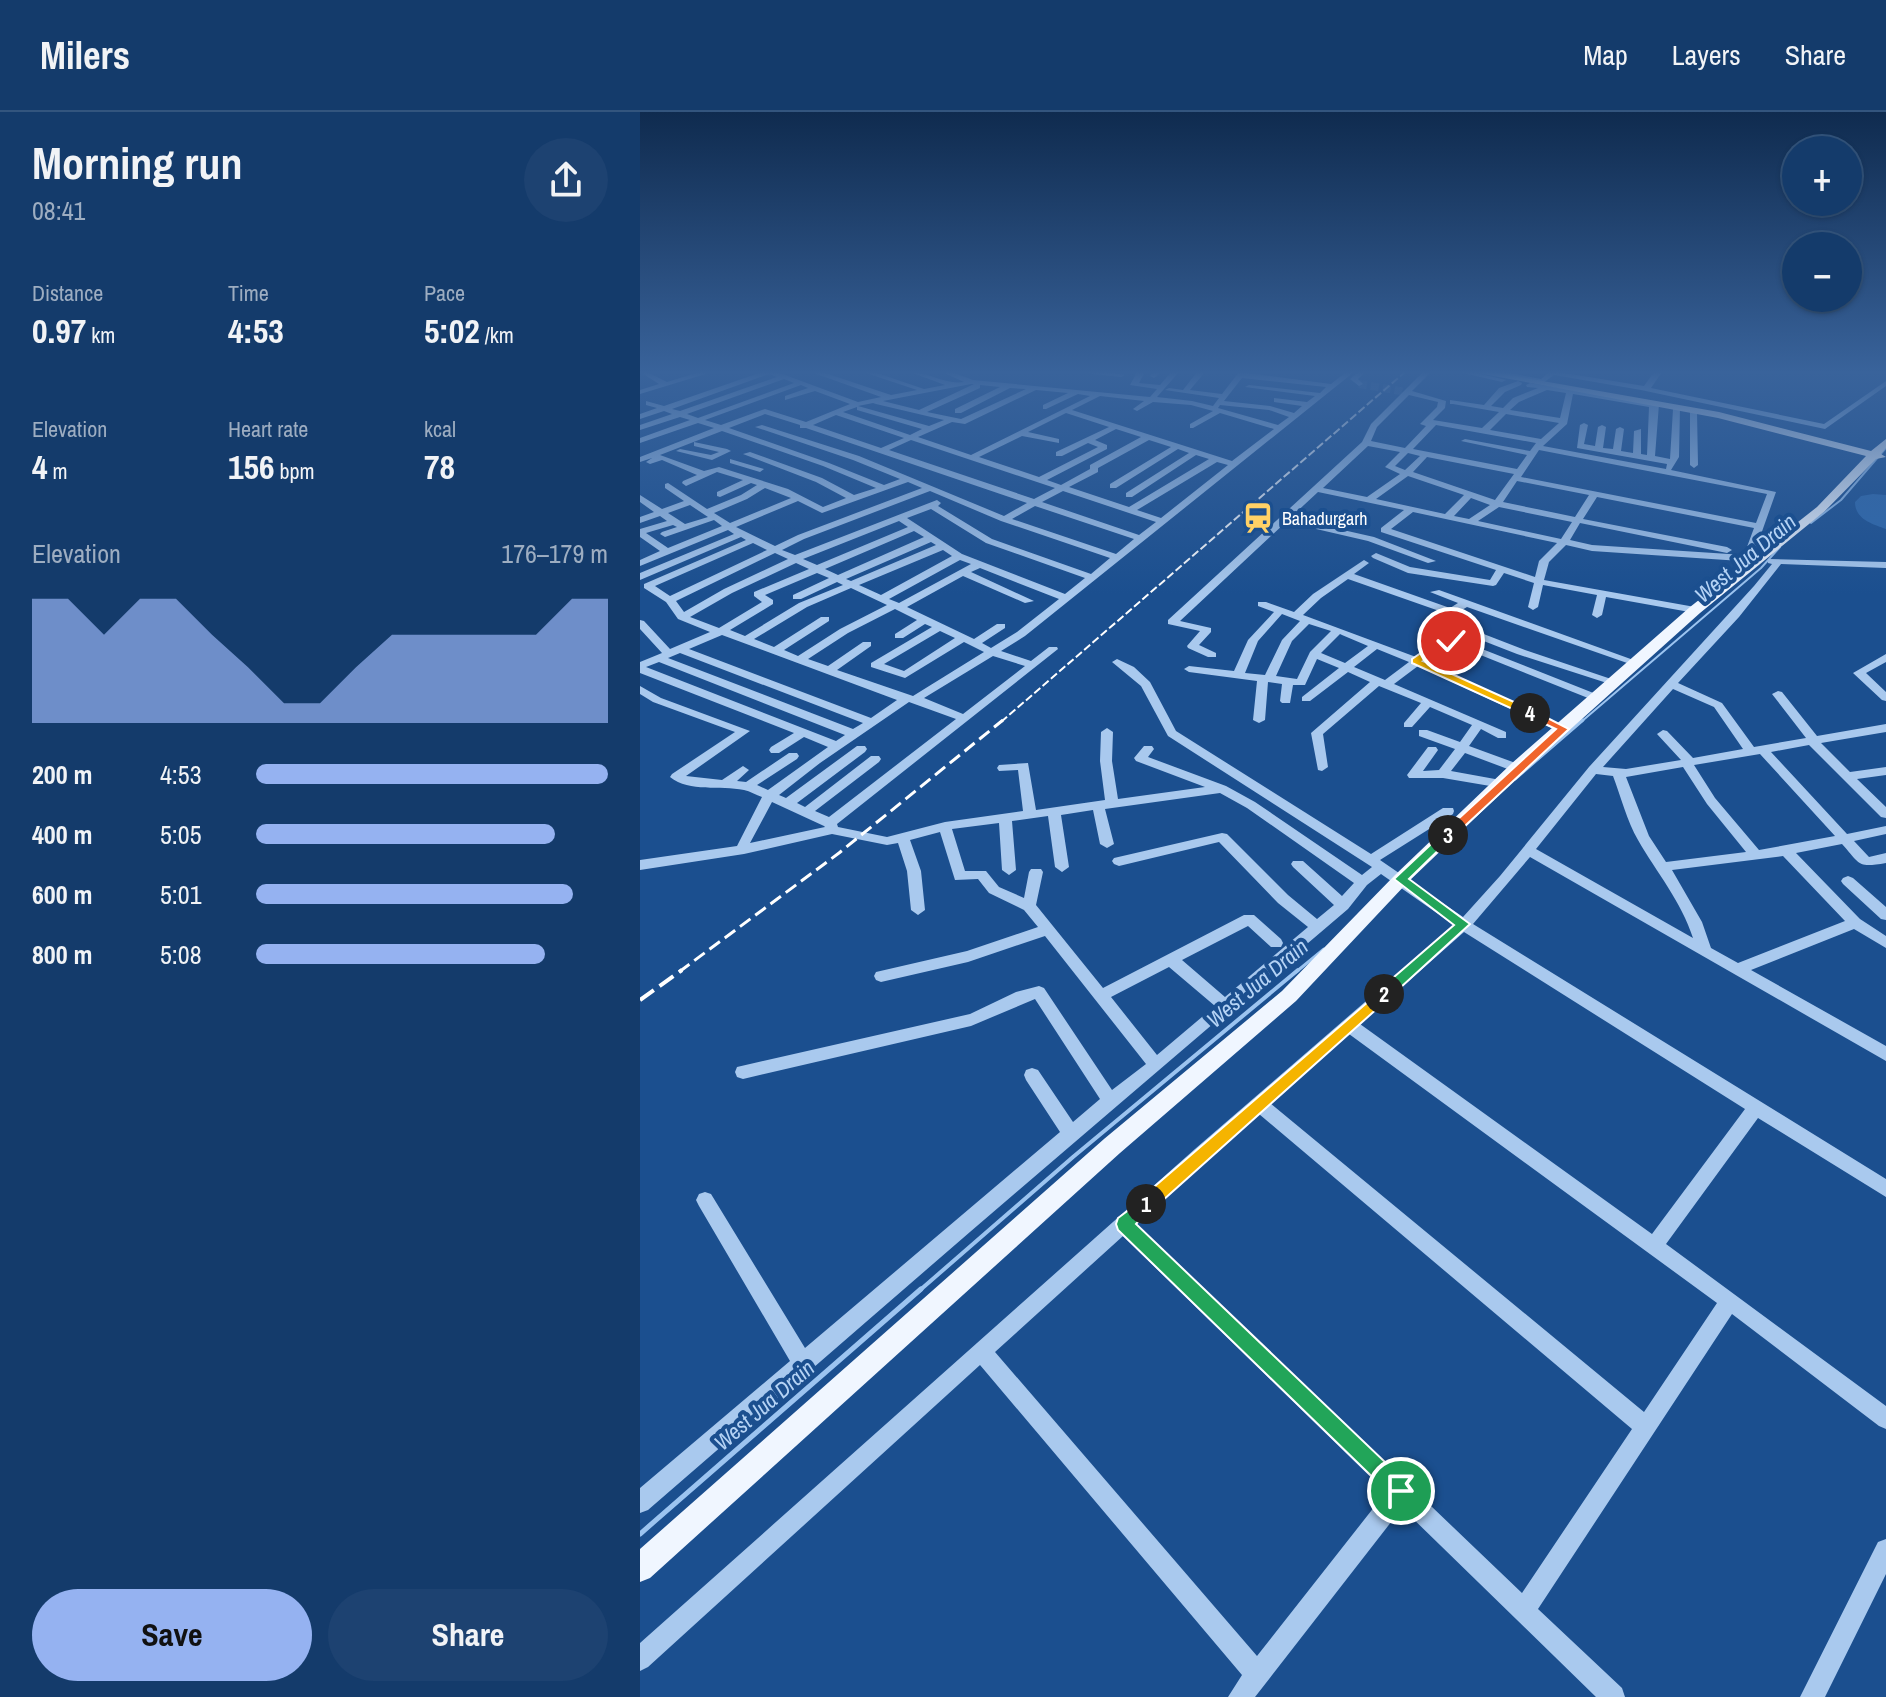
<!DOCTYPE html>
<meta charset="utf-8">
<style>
body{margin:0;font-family:"Archivo Narrow",sans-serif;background:#1d4271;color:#f1f3f6;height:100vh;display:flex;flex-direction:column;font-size:30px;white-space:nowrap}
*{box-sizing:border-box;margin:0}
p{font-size:26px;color:#9dadc1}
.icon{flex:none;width:44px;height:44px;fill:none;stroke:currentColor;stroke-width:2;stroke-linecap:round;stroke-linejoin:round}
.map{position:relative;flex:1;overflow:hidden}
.details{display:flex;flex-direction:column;background:#143b6b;width:640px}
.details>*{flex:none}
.tools{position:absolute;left:1142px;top:24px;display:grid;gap:16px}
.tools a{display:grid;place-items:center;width:80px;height:80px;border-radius:50%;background:#143b6b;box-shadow:0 2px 6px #0004,0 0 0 2px #33557e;font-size:40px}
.pin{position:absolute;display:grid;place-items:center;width:68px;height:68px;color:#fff;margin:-34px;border:4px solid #fff;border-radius:50%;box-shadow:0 2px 8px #0007}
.km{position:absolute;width:40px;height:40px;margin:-20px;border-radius:50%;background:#222;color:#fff;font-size:22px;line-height:40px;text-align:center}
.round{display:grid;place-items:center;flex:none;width:84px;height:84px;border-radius:42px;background:#1d4271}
.overview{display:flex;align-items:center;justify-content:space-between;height:136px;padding:0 32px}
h1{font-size:44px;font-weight:700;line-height:60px}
.figures{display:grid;grid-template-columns:repeat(3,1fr);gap:12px;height:136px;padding:8px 32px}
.figures div{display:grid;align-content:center}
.figures b{font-size:34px;font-weight:700}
.figures small{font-size:22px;font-weight:400}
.figures p{font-size:22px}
.chart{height:224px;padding:16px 32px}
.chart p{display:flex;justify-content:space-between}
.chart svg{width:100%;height:144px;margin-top:8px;fill:#95b2f1;opacity:.7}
.action{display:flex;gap:16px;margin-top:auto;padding:16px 32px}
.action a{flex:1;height:92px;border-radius:48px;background:#95b2f1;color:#111;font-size:32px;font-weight:700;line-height:92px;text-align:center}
.action a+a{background:#1d4271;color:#f1f3f6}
ul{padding:0 32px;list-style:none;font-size:26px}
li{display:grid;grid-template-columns:128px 96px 1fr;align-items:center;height:60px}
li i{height:20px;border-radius:10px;background:#95b2f1}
header{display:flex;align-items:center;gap:48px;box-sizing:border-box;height:112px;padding:0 40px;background:#143b6b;border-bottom:2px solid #33557e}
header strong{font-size:38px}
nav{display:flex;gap:44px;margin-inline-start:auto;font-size:28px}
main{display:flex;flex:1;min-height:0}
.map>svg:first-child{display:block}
.green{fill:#2e69ad}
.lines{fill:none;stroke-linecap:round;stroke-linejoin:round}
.stream-far3{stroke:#9cc4f0;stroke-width:2}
.stream-far2{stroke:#9cc4f0;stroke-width:3}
.stream-far1{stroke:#9cc4f0;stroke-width:4}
.stream{stroke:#9cc4f0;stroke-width:5}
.minor-tunnel{stroke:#3d69a0;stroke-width:8;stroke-dasharray:8 4;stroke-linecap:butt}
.minor{fill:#a9c9ee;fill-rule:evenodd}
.major{fill:#f0f6ff;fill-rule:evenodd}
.rail-far2{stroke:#fff;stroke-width:2;stroke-dasharray:8 3;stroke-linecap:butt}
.rail-far1{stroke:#fff;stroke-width:3;stroke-dasharray:13 6;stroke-linecap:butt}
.rail{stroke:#fff;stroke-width:4;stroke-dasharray:17 7;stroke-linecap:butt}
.split-1{fill:#22a559;stroke:#fff;stroke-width:2}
.split-2{fill:#f5b400;stroke:#fff;stroke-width:2}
.split-3{fill:#22a559;stroke:#fff;stroke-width:2}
.split-4{fill:#f0652b;stroke:#fff;stroke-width:2}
.split-5{fill:#f5b400;stroke:#fff;stroke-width:2}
.labels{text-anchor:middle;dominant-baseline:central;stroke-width:8;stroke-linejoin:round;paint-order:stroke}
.far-poi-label{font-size:18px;fill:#fff;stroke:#1b4f8f;text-anchor:start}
.water-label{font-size:22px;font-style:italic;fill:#b5d3f5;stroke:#1b4f8f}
</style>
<header>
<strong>Milers</strong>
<nav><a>Map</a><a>Layers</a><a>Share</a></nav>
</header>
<main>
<section class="details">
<div class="overview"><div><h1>Morning run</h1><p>08:41</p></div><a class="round"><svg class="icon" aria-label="share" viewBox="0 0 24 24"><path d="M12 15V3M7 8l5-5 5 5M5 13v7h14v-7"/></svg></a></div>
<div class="figures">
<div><p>Distance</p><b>0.97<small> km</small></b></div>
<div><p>Time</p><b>4:53</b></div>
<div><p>Pace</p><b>5:02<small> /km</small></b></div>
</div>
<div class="figures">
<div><p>Elevation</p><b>4<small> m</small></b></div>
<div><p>Heart rate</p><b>156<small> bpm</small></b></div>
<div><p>kcal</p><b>78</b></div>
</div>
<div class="chart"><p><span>Elevation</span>176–179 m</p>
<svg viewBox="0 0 160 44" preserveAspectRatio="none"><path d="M0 44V6L10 6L20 17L30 6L40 6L50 17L60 27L70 38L80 38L90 27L100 17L110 17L120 17L130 17L140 17L150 6L160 6V44z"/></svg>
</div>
<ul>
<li><b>200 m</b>4:53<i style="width:100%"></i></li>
<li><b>400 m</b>5:05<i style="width:85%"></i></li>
<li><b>600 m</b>5:01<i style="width:90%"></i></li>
<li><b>800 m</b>5:08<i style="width:82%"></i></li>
</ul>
<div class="action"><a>Save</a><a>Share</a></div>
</section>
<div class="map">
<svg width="1246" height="1585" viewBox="0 0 1246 1585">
<rect width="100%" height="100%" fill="#1b4f8f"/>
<!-- green -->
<path class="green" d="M1233,382L1246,383V417C1232,412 1215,407 1215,390L1221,384Z"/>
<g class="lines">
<!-- stream-far3 -->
<path class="stream-far3" d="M1171,411L1201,388L1246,336
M941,610L1121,456L1140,435"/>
<!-- stream-far2 -->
<path class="stream-far2" d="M875,667L943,608
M656,860L684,837"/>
<!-- stream-far1 -->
<path class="stream-far1" d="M279,1179L433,1045L658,858"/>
<!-- stream -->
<path class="stream" d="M0,1422L281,1177"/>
<!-- minor-tunnel -->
<path class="minor-tunnel" d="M719,272L766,280"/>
<!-- minor -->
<path class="minor" d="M0,260H7L27,270L60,260H72L0,282V278L19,272Z
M122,260H137L218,290L241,285L171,260H182L251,283L277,278L223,260H234L284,277L305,273L270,260C289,260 305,273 324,270L302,260H312L333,268L510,285L517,277L490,273L497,260H505L499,271L520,273L531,260H539L517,285L552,289L573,294L579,286L525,278L529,276L543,278L557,260H565L550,278L582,282L599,260L691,272L706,260H714L385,524L361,539L391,549L409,535H417L418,537L197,712L198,715L247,725L305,710L383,699L378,658L359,659L357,656L359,653L388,651L396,698L465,688L460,649L461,620L467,616L473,620L472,649L478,687L565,675L496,649L494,646L504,634H512L514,637L508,645L586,674L615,690L722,763L732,755L528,624L501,574L472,550L477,547L494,555L510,570L536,619L731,742L803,696H813L814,699L813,702L740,748L823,805L860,764L949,655L1114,474L1132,452L1128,451V447L1246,450V456L1141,452L1099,505L1038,571L1082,591L1114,635L1166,626L1132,582L1138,579L1142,580L1177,624L1246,612V620L1181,631L1210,660L1246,655V663L1217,667L1246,695V706L1241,705L1169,633L1131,640L1207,722L1246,714V722L1214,729L1229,745L1246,741V751C1217,756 1221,753 1202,732L1156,741L1220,807L1246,824V836L1214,817L1111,858L1246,934V949L890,745L833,812L1246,1067V1085L1118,1006L1026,1132L1246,1294V1317L1239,1314L1092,1202L898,1497L982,1576L985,1585H956L762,1396L615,1585H588L602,1563L340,1253L8,1555L0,1559V1531L555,1037L814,813L741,762L727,773L708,797C529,949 350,1102 173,1256L171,1260L165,1262L8,1398L0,1401V1376L150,1249L59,1094L56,1088L59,1082L65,1080L71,1082L165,1236L420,1020L386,968L384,963L386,958L392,956L398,958L433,1010L460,987L395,887L331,914L103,967L97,965L95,960L97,955L330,902L376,880L399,874L404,876L472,978L506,952L405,824L328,850L241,870L236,868L234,864L236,860L327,839L398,815L384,798L349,781L338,767L315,768L300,720L270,728L281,759L285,798L278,803L271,798L267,759L258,731L247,733L192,722L104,742L0,758V748L97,734L122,685C116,683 110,679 104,678C80,673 50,681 30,665L32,662L95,620L13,590L0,582V574L21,586L110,619L46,664L82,668L103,654L109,658L97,669L106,670L149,641H157L159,644L157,647L117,673L128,678L188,635L164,625L139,641H131L129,638L131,635L154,621L0,561V550L22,541L0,517V508L4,509L30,537L70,520L38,507L26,490L4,476V472L106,428L101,425L0,468V461L94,422L88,418L0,454V448L20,439L0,425V417L27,409L20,404L0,411V405L14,400L0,390V383L22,397L44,389L25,376V372L28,371L67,397L101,383L117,373L111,371L80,385L77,384V380L103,368L77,360L46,374L42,371L43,369L57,363L22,348L10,352L6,350L12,346L0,350V345L74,316L58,311L0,331V326L50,308L40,305L0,318V313L32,302L24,299L0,307V302L17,296L6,293V289L24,294ZM129,262L137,265L40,299L32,297ZM602,266L686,275L680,281L609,273L605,275L675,284L667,290L634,286V290L662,294L654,301L630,294L584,289ZM144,267L154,271L58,306L47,302ZM331,272H334L279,298L243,289ZM161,273L168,276L145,284V288L175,279L210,292L166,310L125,297L81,313L65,308ZM340,273L360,275L315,297V301H321L370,276L386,277L321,307L287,300L340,276ZM396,278L428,281L403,293V297H406L438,282L450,284L331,343L278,325L312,310L325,312ZM460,284L504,289L493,297L497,299L513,290L551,293L573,299L550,312V316H553L580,301L634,317L592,349L432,298ZM233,291L236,292L304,308L289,314L218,294ZM580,293L629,298L649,305L638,313L578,296ZM217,295V298L282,317L270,323L203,300ZM426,301L469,315L416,340V344H422L448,331L458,335L399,365L339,345L382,324L419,331V327L388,320ZM125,302L160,313V316H166L387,391L364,404L219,344L122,313L115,315L213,348L260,367L244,373L189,351L89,316ZM196,303L264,326L241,336L173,313ZM476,317L501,325L450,353V357L421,373L407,368L467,337V333L455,328ZM82,319L183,354L236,376L214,383L182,366L110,340L103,342L176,370L206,386L183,395L148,377L79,355L64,359L20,343ZM271,328L415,376L394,387L249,338ZM509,328L531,335L470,372V376H476L538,337L549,341L486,381V385H492L556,343L569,347L489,395L429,375L458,360V356ZM577,350L588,353L521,406L497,398ZM268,370L282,376L158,423L135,434L96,415L158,389L182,401ZM125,376L151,386L90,411L74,401L107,387ZM290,379L361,409L470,446L451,462L352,427L298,394L301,391L297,388L155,443L142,438L164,427ZM423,379L516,410L499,423L402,390ZM50,393L68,405L45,412L28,401ZM395,394L494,427L476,442L372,407ZM291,397L346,431L445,466L425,482L322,442L267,406ZM74,408L82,414L28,436L6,421L33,413L37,415L22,420L20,422L25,425ZM259,409L268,415L177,453L163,447ZM274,419L284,425L198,463L185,457ZM291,430L296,433L211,469L206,467ZM113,431L127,438L30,484L15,474ZM303,438L312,444L241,483L219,473ZM135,441L148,447L84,477L44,500L36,489ZM320,448L331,452L259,491L249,487ZM156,451L169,457L114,480V484L122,490L79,516L50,505L92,481ZM340,456L419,487L377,520L351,536L342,531L365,516V512H357L334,527L267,495L323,464L385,491L394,489L331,460ZM177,461L189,466L153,483V487H161L197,470L203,473L159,491L105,524L90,518L133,492V488L125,483ZM211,476L247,493L200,517L158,544L144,538L189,509V505H181L134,535L114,527L167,495ZM255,497L277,508L255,522V526H263L285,512L292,515L231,551V555L265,566L324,530L344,540L273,584L197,558L231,534V530H223L188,554L168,547L208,521ZM300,519L315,526L264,559L244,552ZM82,523L257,588L231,606L49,537ZM40,541L223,611L213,617L28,546ZM353,544L385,554L323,602L284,586ZM19,550L205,623L196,629L6,555ZM1033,577L1074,595L1103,637L1053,646L1027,619L1023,618L1017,622L1041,648L986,657L963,655ZM269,590L316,607L189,705L175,699L239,650L241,647L239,644H231L165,695L157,691L225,640L227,637L225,634H217L146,686L139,683L180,651ZM1120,642L1195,724L1119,738L1075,686L1054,653ZM1043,655L1067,692L1106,740L1026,750L1009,724L986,665ZM956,662L973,664C981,685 987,709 998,728C1017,761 1041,789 1053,826L896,737ZM580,681L607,696L714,771L702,784L663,749H653L651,752L653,755L694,793L677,807L648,783L587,722L582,721L474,746L472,749L474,752L479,754L579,730L638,791L668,815L585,885L542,848L608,814L631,835H641L643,831L641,827L614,803H604L463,876L396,793L403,760L401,757H391L389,760L384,786L359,775L346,759H325L312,717L359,711L362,758L369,763L376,758L372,709L408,704L415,755L422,760L429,755L421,703L453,698L460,732L467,736L474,732L465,697ZM132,690L184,714L185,715L110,731ZM1143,744L1205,809L1098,851L1071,836L1062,810L1032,758ZM824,820L1105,997L1012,1122L720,912ZM529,855L575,894L517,943L471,885ZM709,922L1077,1191L1004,1300L630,991ZM619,1002L992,1317L882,1481L496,1112ZM483,1124L746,1380L617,1544L355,1240Z
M436,260H469L485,263L481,265Z
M514,260H522L514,266L510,264Z
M718,260H726L718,267L723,272L719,274L710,267Z
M783,260H791L772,279L806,289L805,296L793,308L842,316L859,300L813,292H810V288L844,293L859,276L878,269L882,271L881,273L865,280L851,294L863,296L873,286L898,276L887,275L886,273L890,271L1019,292L1015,344L1030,347L1033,297L1040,295L1039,345L1031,358L1136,380L1114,442L1121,447L1116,450L952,439L926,433L909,450L904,468L1055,495L1060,498L1055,501L966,485L962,503L957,506L952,503L957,483L903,473L898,495L893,498L888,495L894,471L864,461L856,473L853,474L768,461L733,446L731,444L736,441L770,455L850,468L856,458L741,420V416L764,398L678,380L650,406L734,425L796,449L788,451L728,429L646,410L540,509L571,516V520L559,533L576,541V545H568L548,536L547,534L560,519L528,512V508L722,330L731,312ZM907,278L926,281L920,306L870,298L879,290ZM933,282L1009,295L1007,343L1001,342V317L994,319L993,341L981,339L984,317L980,315L976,317L973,337L963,336L966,315L962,313L958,315L955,334L944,332L948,313L944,311L940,313L937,336L1027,352L1026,357L903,334L927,312ZM769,283L798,290L797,295L780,312L786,314L765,336L731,329L737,315ZM866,302L919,311L901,327L850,318ZM796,313L896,331L890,339L825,327L821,329L887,343L877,357L773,337ZM728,334L760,340L745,355L760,362L727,385L683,376ZM899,338L1127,382L1116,411L881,365ZM768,341L780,344L765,358L755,354ZM787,345L874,362L855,388L773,360ZM768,364L824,383L805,402L736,387ZM877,369L949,383L935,405L863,390ZM957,385L1114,416L1104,443L952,433L930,428L940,411L1087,441L1092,438L1087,435L943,407ZM831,386L850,393L829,407L814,404ZM859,395L932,410L921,427L838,409ZM773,400L917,431L899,449L895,465L751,417Z
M819,260H833L866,268L862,270Z
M850,260H865L901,267L909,260H918L1004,274L1014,260H1022L1011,276L1184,312L1246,269V274L1185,317L1001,278L914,263L903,271Z
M1050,298L1057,300L1058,353L1054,356L1050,353Z
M54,330L87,337L91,339L72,348L36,339L40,337L71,343L79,340L54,334Z
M90,347L124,357L120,360L90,351Z
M724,448L729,451L714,462L810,496L818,491L790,480L799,478L999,550L998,552H990L827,495L815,502L810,509L885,538L980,570L974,573L970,572L877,542L800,512L799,510L805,501L708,467L681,486L663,503L776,545L802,526L827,531L828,533L823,536L808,532L785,549L930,617L928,620H920L778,554L754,572L866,620V626H858L841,617L829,634L881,653L883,656L881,659H873L825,641L811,659L866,669L868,672L866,675L862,676L803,666H769L767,663L788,635H796L798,638L783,659L799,658L815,637L779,624V618H787L820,630L832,613L790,595L772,615H764V611L781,591L739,574L683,622L688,655L682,659L678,658L671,621L730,570L708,560L670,589H662V585L699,556L677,547L665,573H653L650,591H642L640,589L642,572L628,570L625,608L619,611L613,608L617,569L549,560L544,557L549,554L594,559L608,528L634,500L618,494V490H626L654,500L673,482ZM642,502L660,509L642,528L625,563L605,561L618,529ZM669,512L691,519L670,540L657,567L636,564L652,529ZM700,522L702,523L728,534L705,551L681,541ZM737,537L769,550L745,568L714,555Z
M837,535L961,584L963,586L957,589L953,588L833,540L832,538Z
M1246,542V550L1226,561L1246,580V589L1242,588L1213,561Z
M1208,764L1213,766L1246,795V808L1241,807L1203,772L1201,769L1203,766Z
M1246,1427V1462L1185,1585H1160L1238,1430Z"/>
<!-- major -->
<path class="major" d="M832,260H852L1079,300L1231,339L1246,327V336L1241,342L1246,345L1236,347L1185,399L1060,501L883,660L767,771L656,889L480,1041L10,1466L0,1470V1437L464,1027L642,879L755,763L871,652L1050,495L1177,395L1226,344L1078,306Z"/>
<!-- rail-far2 -->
<path class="rail-far2" d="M361,610L765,260"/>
<!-- rail-far1 -->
<path class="rail-far1" d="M39,860L199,741L363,608"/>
<!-- rail -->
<path class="rail" d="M0,888L42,858"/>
</g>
<!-- sky -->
<linearGradient id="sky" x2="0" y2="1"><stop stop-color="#0f2b4f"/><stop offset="0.54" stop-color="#39639b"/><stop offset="1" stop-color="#39639b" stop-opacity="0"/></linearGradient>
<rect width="1246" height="482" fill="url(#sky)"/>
<!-- split-1 -->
<path class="split-1" d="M506,1085L514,1092L496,1112L768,1372L771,1379L768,1386L761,1389L754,1386L478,1118L476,1112L478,1106Z"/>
<!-- split-2 -->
<path class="split-2" d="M744,876L751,882L749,886L512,1098H500L498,1092L500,1087Z"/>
<!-- split-3 -->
<path class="split-3" d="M804,720L814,723L769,767L830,812L749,886H739V878L814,813L754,767Z"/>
<!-- split-4 -->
<path class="split-4" d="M886,599H894L929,617L812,726H804V720L916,617L886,603Z"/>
<!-- split-5 -->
<path class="split-5" d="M803,526L816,529L783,549L894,599V603H886L772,551V547Z"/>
<!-- icons -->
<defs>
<symbol id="station-bare" viewBox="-9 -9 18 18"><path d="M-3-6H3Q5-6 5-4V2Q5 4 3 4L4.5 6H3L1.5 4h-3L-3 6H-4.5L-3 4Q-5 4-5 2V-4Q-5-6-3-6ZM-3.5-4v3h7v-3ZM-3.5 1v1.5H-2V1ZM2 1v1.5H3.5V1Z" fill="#ffd166" stroke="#1b4f8f" stroke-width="2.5" paint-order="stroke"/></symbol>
</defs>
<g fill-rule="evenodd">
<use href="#station-bare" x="596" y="384" width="44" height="44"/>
</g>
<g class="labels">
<!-- far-poi labels -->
<g class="far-poi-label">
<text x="642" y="406">Bahadurgarh</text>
</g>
<!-- water labels -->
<g class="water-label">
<text transform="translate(1105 446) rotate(-40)">West Jua Drain</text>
<text transform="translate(617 871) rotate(-40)">West Jua Drain</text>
<text transform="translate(124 1293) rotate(-41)">West Jua Drain</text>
</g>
</g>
</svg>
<div class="tools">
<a>+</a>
<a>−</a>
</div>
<div class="pin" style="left:761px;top:1379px;background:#1e9e55"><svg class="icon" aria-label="arrive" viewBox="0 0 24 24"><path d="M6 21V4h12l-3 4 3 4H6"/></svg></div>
<div class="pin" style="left:811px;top:529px;background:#d93025"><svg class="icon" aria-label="check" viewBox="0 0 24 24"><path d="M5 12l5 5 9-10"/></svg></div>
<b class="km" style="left:506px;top:1092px">1</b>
<b class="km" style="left:744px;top:882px">2</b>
<b class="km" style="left:808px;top:723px">3</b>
<b class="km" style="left:890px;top:601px">4</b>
</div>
</main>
